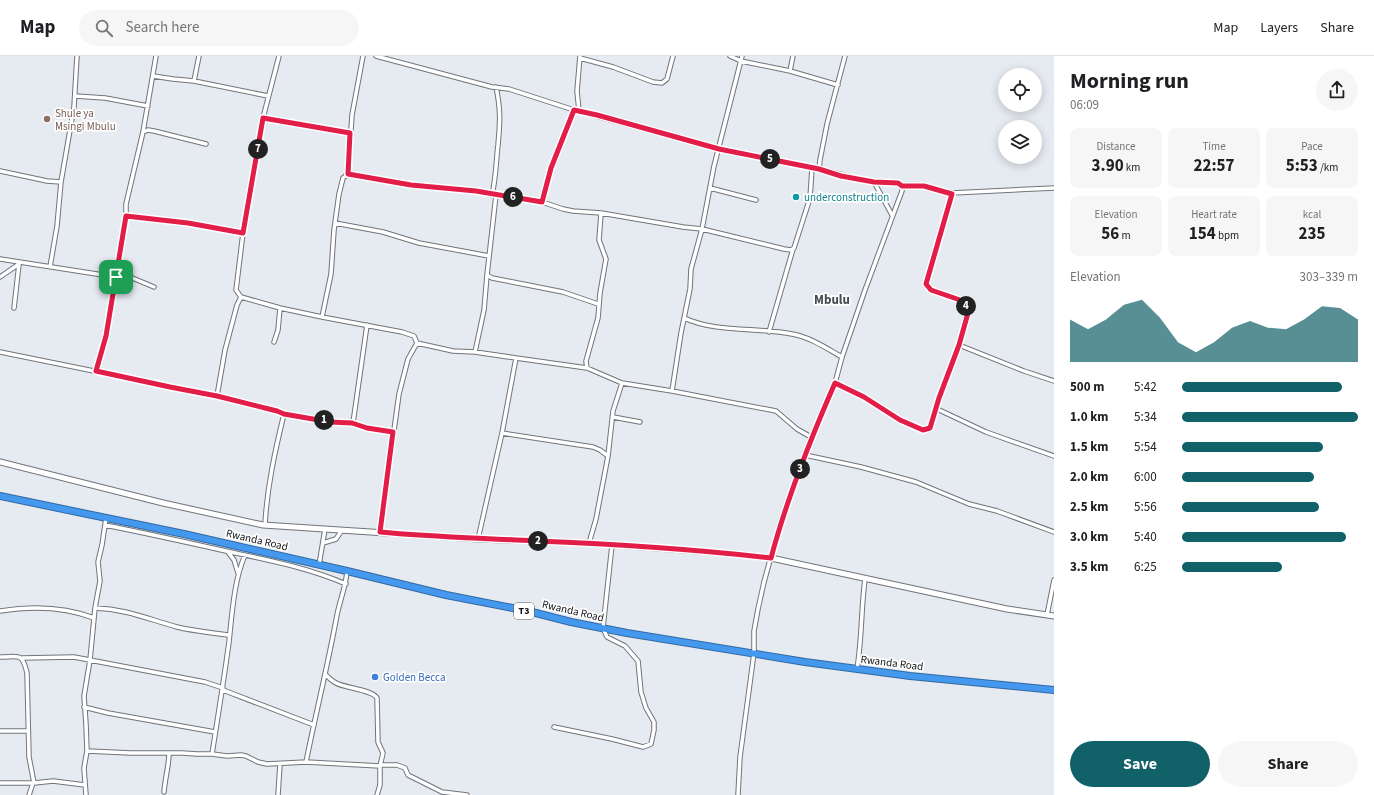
<!DOCTYPE html>
<meta charset="utf-8">
<style>
body{margin:0;font-family:"Source Sans 3",sans-serif;background:#f6f6f6;color:#202124;height:100vh;display:flex;flex-direction:column;font-size:15px;white-space:nowrap}
*{box-sizing:border-box;margin:0}
p{font-size:13px;color:#757577}
.icon{flex:none;width:22px;height:22px;fill:none;stroke:currentColor;stroke-width:2;stroke-linecap:round;stroke-linejoin:round}
.map{position:relative;flex:1;overflow:hidden}
.sheet{display:flex;flex-direction:column;background:#fff;width:320px}
.sheet>*{flex:none}
.controls{position:absolute;left:998px;top:12px;display:grid;gap:8px}
.controls a{display:grid;place-items:center;width:44px;height:44px;border-radius:50%;background:#fff;box-shadow:0 2px 10px #0003;font-size:20px}
.pin{position:absolute;display:grid;place-items:center;width:34px;height:34px;color:#fff;margin:-17px;border-radius:8px;box-shadow:0 2px 6px #0006}
.km{position:absolute;width:20px;height:20px;margin:-10px;border-radius:50%;background:#222;color:#fff;font-size:11px;line-height:20px;text-align:center}
.round{display:grid;place-items:center;flex:none;width:42px;height:42px;border-radius:21px;background:#f6f6f6}
.headline{display:flex;align-items:center;justify-content:space-between;height:68px;padding:0 16px}
h1{font-size:22px;font-weight:700;line-height:30px}
.metrics{display:grid;grid-template-columns:repeat(3,1fr);gap:6px;height:68px;padding:4px 16px}
.metrics div{display:grid;align-content:center;border-radius:8px;background:#f6f6f6;text-align:center}
.metrics b{font-size:17px;font-weight:700}
.metrics small{font-size:11px;font-weight:400}
.metrics p{font-size:11px}
.chart{height:112px;padding:8px 16px}
.chart p{display:flex;justify-content:space-between}
.chart svg{width:100%;height:72px;margin-top:4px;fill:#116169;opacity:.7}
.button{display:flex;gap:8px;margin-top:auto;padding:8px 16px}
.button a{flex:1;height:46px;border-radius:24px;background:#116169;color:#fff;font-size:16px;font-weight:700;line-height:46px;text-align:center}
.button a+a{background:#f6f6f6;color:#202124}
ul{padding:0 16px;list-style:none;font-size:13px}
li{display:grid;grid-template-columns:64px 48px 1fr;align-items:center;height:30px}
li i{height:10px;border-radius:5px;background:#116169}
header{display:flex;align-items:center;gap:24px;box-sizing:border-box;height:56px;padding:0 20px;background:#fff;border-bottom:1px solid #e0e0e0}
header strong{font-size:19px}
nav{display:flex;gap:22px;margin-inline-start:auto;font-size:14px}
.search{width:280px;height:36px;background:#f6f6f6;display:flex;align-items:center;gap:10px;box-sizing:border-box;padding:0 14px;border-radius:22px;color:#757577;font-size:15px}
main{display:flex;flex:1;min-height:0}
.map>svg:first-child{display:block}
.lines{fill:none;stroke-linecap:round;stroke-linejoin:round}
.street-casing{stroke:#71747a;stroke-width:5.5}
.secondary-casing{stroke:#71747a;stroke-width:7}
.highway-casing{stroke:#3269a2;stroke-width:8}
.street{stroke:#fff;stroke-width:3.5}
.secondary{stroke:#fff;stroke-width:5}
.highway{stroke:#4498ed;stroke-width:6}
.route-casing{stroke:#fff;stroke-width:8}
.route{stroke:#e11d48;stroke-width:5}
.education-dot{fill:#8d6e63;stroke:#fff;stroke-width:1.5}
.culture-dot{fill:#0f9aa8;stroke:#fff;stroke-width:1.5}
.shop-dot{fill:#3f7fe0;stroke:#fff;stroke-width:1.5}
.labels{text-anchor:middle;dominant-baseline:central;stroke-width:3.5;stroke-linejoin:round;paint-order:stroke}
.shield{fill:#fff;stroke:#595a5c;stroke-width:1}
.shield-label{font-size:10px;font-weight:bold;fill:#121316}
.education-label{font-size:11px;fill:#785e54;stroke:#fff;text-anchor:start}
.culture-label{font-size:11px;fill:#0d838f;stroke:#fff;text-anchor:start}
.street-label{font-size:11px;fill:#121316;stroke:#fff}
.shop-label{font-size:11px;fill:#366cbe;stroke:#fff;text-anchor:start}
.quarter-label{font-size:13px;font-weight:bold;fill:#484b51;stroke:#fff}
</style>
<header>
<strong>Map</strong>
<div class="search"><svg class="icon" aria-label="search" viewBox="0 0 24 24"><circle cx="10" cy="10" r="6"/><path d="M15 15l6 6"/></svg>Search here</div>
<nav><a>Map</a><a>Layers</a><a>Share</a></nav>
</header>
<main>
<div class="map">
<svg width="1054" height="739" viewBox="0 0 1054 739">
<rect width="100%" height="100%" fill="#e6eaf1"/>
<g class="lines">
<defs>
<path id="street" d="M363,0L352,59L348,118L411,129L477,135L512,141L542,146L563,153L573,155L601,157L683,171L702,173L784,193L791,194L794,192L810,142L812,112
M376,0L492,31L509,33L574,54L719,93L819,113L859,123L874,126L898,127L902,129V135L865,234L842,301L835,327L811,381L781,464L764,526L758,553L754,575V597L740,701L738,739
M730,0L741,5L790,15L838,29
M580,2L613,11L653,26L662,27L667,23L673,0
M790,15L793,0
M153,20L173,23L194,25L268,40
M194,25L199,0
M75,40L105,42L148,50
M579,55L577,35L580,0
M263,62L350,77
M143,76L148,74L154,75L206,88
M819,113L820,104L827,68L845,0
M0,115L47,125L61,126
M874,126L892,159
M902,129L924,130L932,133L952,137L1054,132
M710,132L756,144
M492,139C496,122 496,106 498,89C500,67 501,54 496,31
M542,146L551,112L574,54
M601,157L599,184L606,203L600,237L598,262L586,305L587,312L622,327
M126,160L188,167L243,177L263,62L279,0
M335,167L383,176L419,187L489,200
M243,177L236,234L241,241L280,252L322,261L402,276L414,280L417,287L408,303L399,338L380,476
M0,203L116,221
M50,211L57,170L61,126L74,51L77,0
M116,218L130,221L154,231
M487,219L492,222L563,236L598,248
M0,221L19,208
M241,241L237,249L225,294L217,340L277,355L284,358
M14,252L19,208
M322,261L331,218L334,174L339,138L343,122L348,118
M684,262C717,277 757,271 792,278C810,281 826,292 842,301
M769,276L793,193
M274,286L278,274L280,252
M417,287L453,295L475,296L516,302L502,377L478,483
M959,289L1024,315L1054,325
M0,296L217,340
M475,296L484,254L487,219L496,139
M516,302L587,312
M96,315L106,280L126,160V148L143,76L156,0
M835,327L864,341L900,364L923,374L930,372C933,362 936,352 939,342C945,326 973,263 966,250C957,236 934,242 926,229L952,137
M672,335L776,355L797,373L811,381
M935,352L986,376L1054,400
M613,361L640,366
M353,367L367,269
M502,377L593,391L600,394L608,400
M805,399L861,411L916,426L969,448L997,455L1054,476
M105,469C145,477 186,486 226,495C268,504 306,511 346,528
M265,469C267,431 275,395 284,358L330,366L353,367L367,372L393,376
M323,487L336,483L342,474
M589,487L596,463L608,400L613,355L622,327L672,335L681,277L690,233L691,213L702,173L714,110L742,0
M228,496L234,504L238,517
M319,509L325,473
M95,552C126,553 148,563 177,571C194,575 212,577 229,579
M0,555C31,550 65,551 94,562
M1047,559L1054,524
M0,601C19,601 22,596 27,617L29,701L34,727
M22,602L74,601L205,626L223,632
M857,613C862,583 861,553 865,523
M326,619C329,622 332,625 336,627C345,632 373,634 377,642L378,686L383,697L380,710V729L377,739
M223,634L314,669
M84,651L108,657L215,676
M554,671L612,683L643,691L651,688L654,674V666L646,652L641,636L638,605L625,590L607,581L603,572L612,489
M0,675H28
M87,695L131,697H182L197,698H212L227,700L241,699L246,700L258,706L267,708L306,706L380,710
M212,698C218,660 224,623 229,586C232,558 234,524 245,499
M306,706C316,657 328,608 337,559C340,544 346,530 347,515
M380,709H397L405,712L408,719L442,736L467,739
M0,727H34L53,725L85,729
M164,736C165,722 169,710 169,697
M29,739L33,727
M86,739L84,712L87,695L86,668L84,640L90,604L95,552L100,525L98,506L102,489L106,462
M278,739L280,708"/>
<path id="secondary" d="M0,406L163,447L263,469L478,483L589,487L725,497L771,502L1007,553L1054,560"/>
<path id="highway" d="M0,440L184,478L347,515L446,539L528,555L571,566L627,577L805,606L910,620L1054,634"/>
</defs>
<!-- street casing -->
<use href="#street" class="street-casing"/>
<!-- secondary casing -->
<use href="#secondary" class="secondary-casing"/>
<!-- highway casing -->
<use href="#highway" class="highway-casing"/>
<!-- street -->
<use href="#street" class="street"/>
<!-- secondary -->
<use href="#secondary" class="secondary"/>
<!-- highway -->
<use href="#highway" class="highway"/>
</g>
<g class="lines">
<defs>
<path id="route" d="M574,54L597,59L719,93L819,113L841,120L874,126L898,127L902,130H924L952,138L926,228L931,234L960,244L965,248L968,257L959,289L939,342L930,372L923,374L900,364L864,341L835,327C810,384 787,442 771,502C693,493 614,488 535,485C483,482 432,481 380,476L393,376L367,372L352,367L330,366L284,358L277,355L217,340L170,331L96,315L106,280L126,160L188,167L243,177L263,62L350,77L348,118L411,129L476,135L542,146L551,112Z"/>
</defs>
<!-- route casing -->
<use href="#route" class="route-casing"/>
<!-- route -->
<use href="#route" class="route"/>
</g>
<!-- markers -->
<circle class="education-dot" cx="47" cy="63" r="4"/>
<circle class="culture-dot" cx="796" cy="141" r="4"/>
<circle class="shop-dot" cx="375" cy="621" r="4"/>
<g class="labels">
<!-- shield labels -->
<rect class="shield" x="514" y="547" width="20" height="16" rx="3"/>
<g class="shield-label">
<text x="524" y="555">T3</text>
</g>
<!-- education labels -->
<g class="education-label">
<text x="55" y="57">Shule ya<tspan x="55" dy="13">Msingi Mbulu</tspan></text>
</g>
<!-- culture labels -->
<g class="culture-label">
<text x="804" y="141">underconstruction</text>
</g>
<!-- street labels -->
<g class="street-label">
<text transform="translate(257 484) rotate(13)">Rwanda Road</text>
<text transform="translate(573 555) rotate(13)">Rwanda Road</text>
<text transform="translate(892 607) rotate(7)">Rwanda Road</text>
</g>
<!-- shop labels -->
<g class="shop-label">
<text x="383" y="621">Golden Becca</text>
</g>
<!-- quarter labels -->
<g class="quarter-label">
<text x="832" y="244">Mbulu</text>
</g>
</g>
</svg>
<div class="controls">
<a><svg class="icon" aria-label="locate" viewBox="0 0 24 24"><circle cx="12" cy="12" r="6"/><path d="M12 2v4M12 18v4M2 12h4M18 12h4"/></svg></a>
<a><svg class="icon" aria-label="layers" viewBox="0 0 24 24"><path d="M12 4l9 5-9 5-9-5zM3 14l9 5 9-5"/></svg></a>
</div>
<div class="pin" style="left:116px;top:221px;background:#1e9e55"><svg class="icon" aria-label="arrive" viewBox="0 0 24 24"><path d="M6 21V4h12l-3 4 3 4H6"/></svg></div>
<b class="km" style="left:324px;top:364px">1</b>
<b class="km" style="left:538px;top:485px">2</b>
<b class="km" style="left:800px;top:413px">3</b>
<b class="km" style="left:966px;top:250px">4</b>
<b class="km" style="left:770px;top:103px">5</b>
<b class="km" style="left:513px;top:141px">6</b>
<b class="km" style="left:258px;top:93px">7</b>
</div>
<section class="sheet">
<div class="headline"><div><h1>Morning run</h1><p>06:09</p></div><a class="round"><svg class="icon" aria-label="share" viewBox="0 0 24 24"><path d="M12 15V3M7 8l5-5 5 5M5 13v7h14v-7"/></svg></a></div>
<div class="metrics">
<div><p>Distance</p><b>3.90<small> km</small></b></div>
<div><p>Time</p><b>22:57</b></div>
<div><p>Pace</p><b>5:53<small> /km</small></b></div>
</div>
<div class="metrics">
<div><p>Elevation</p><b>56<small> m</small></b></div>
<div><p>Heart rate</p><b>154<small> bpm</small></b></div>
<div><p>kcal</p><b>235</b></div>
</div>
<div class="chart"><p><span>Elevation</span>303–339 m</p>
<svg viewBox="0 0 160 44" preserveAspectRatio="none"><path d="M0 44V18L10 24L20 18L30 9L40 6L50 17L60 32L70 38L80 32L90 23L100 19L110 23L120 24L130 18L140 10L150 11L160 18V44z"/></svg>
</div>
<ul>
<li><b>500 m</b>5:42<i style="width:91%"></i></li>
<li><b>1.0 km</b>5:34<i style="width:100%"></i></li>
<li><b>1.5 km</b>5:54<i style="width:80%"></i></li>
<li><b>2.0 km</b>6:00<i style="width:75%"></i></li>
<li><b>2.5 km</b>5:56<i style="width:78%"></i></li>
<li><b>3.0 km</b>5:40<i style="width:93%"></i></li>
<li><b>3.5 km</b>6:25<i style="width:57%"></i></li>
</ul>
<div class="button"><a>Save</a><a>Share</a></div>
</section>
</main>
